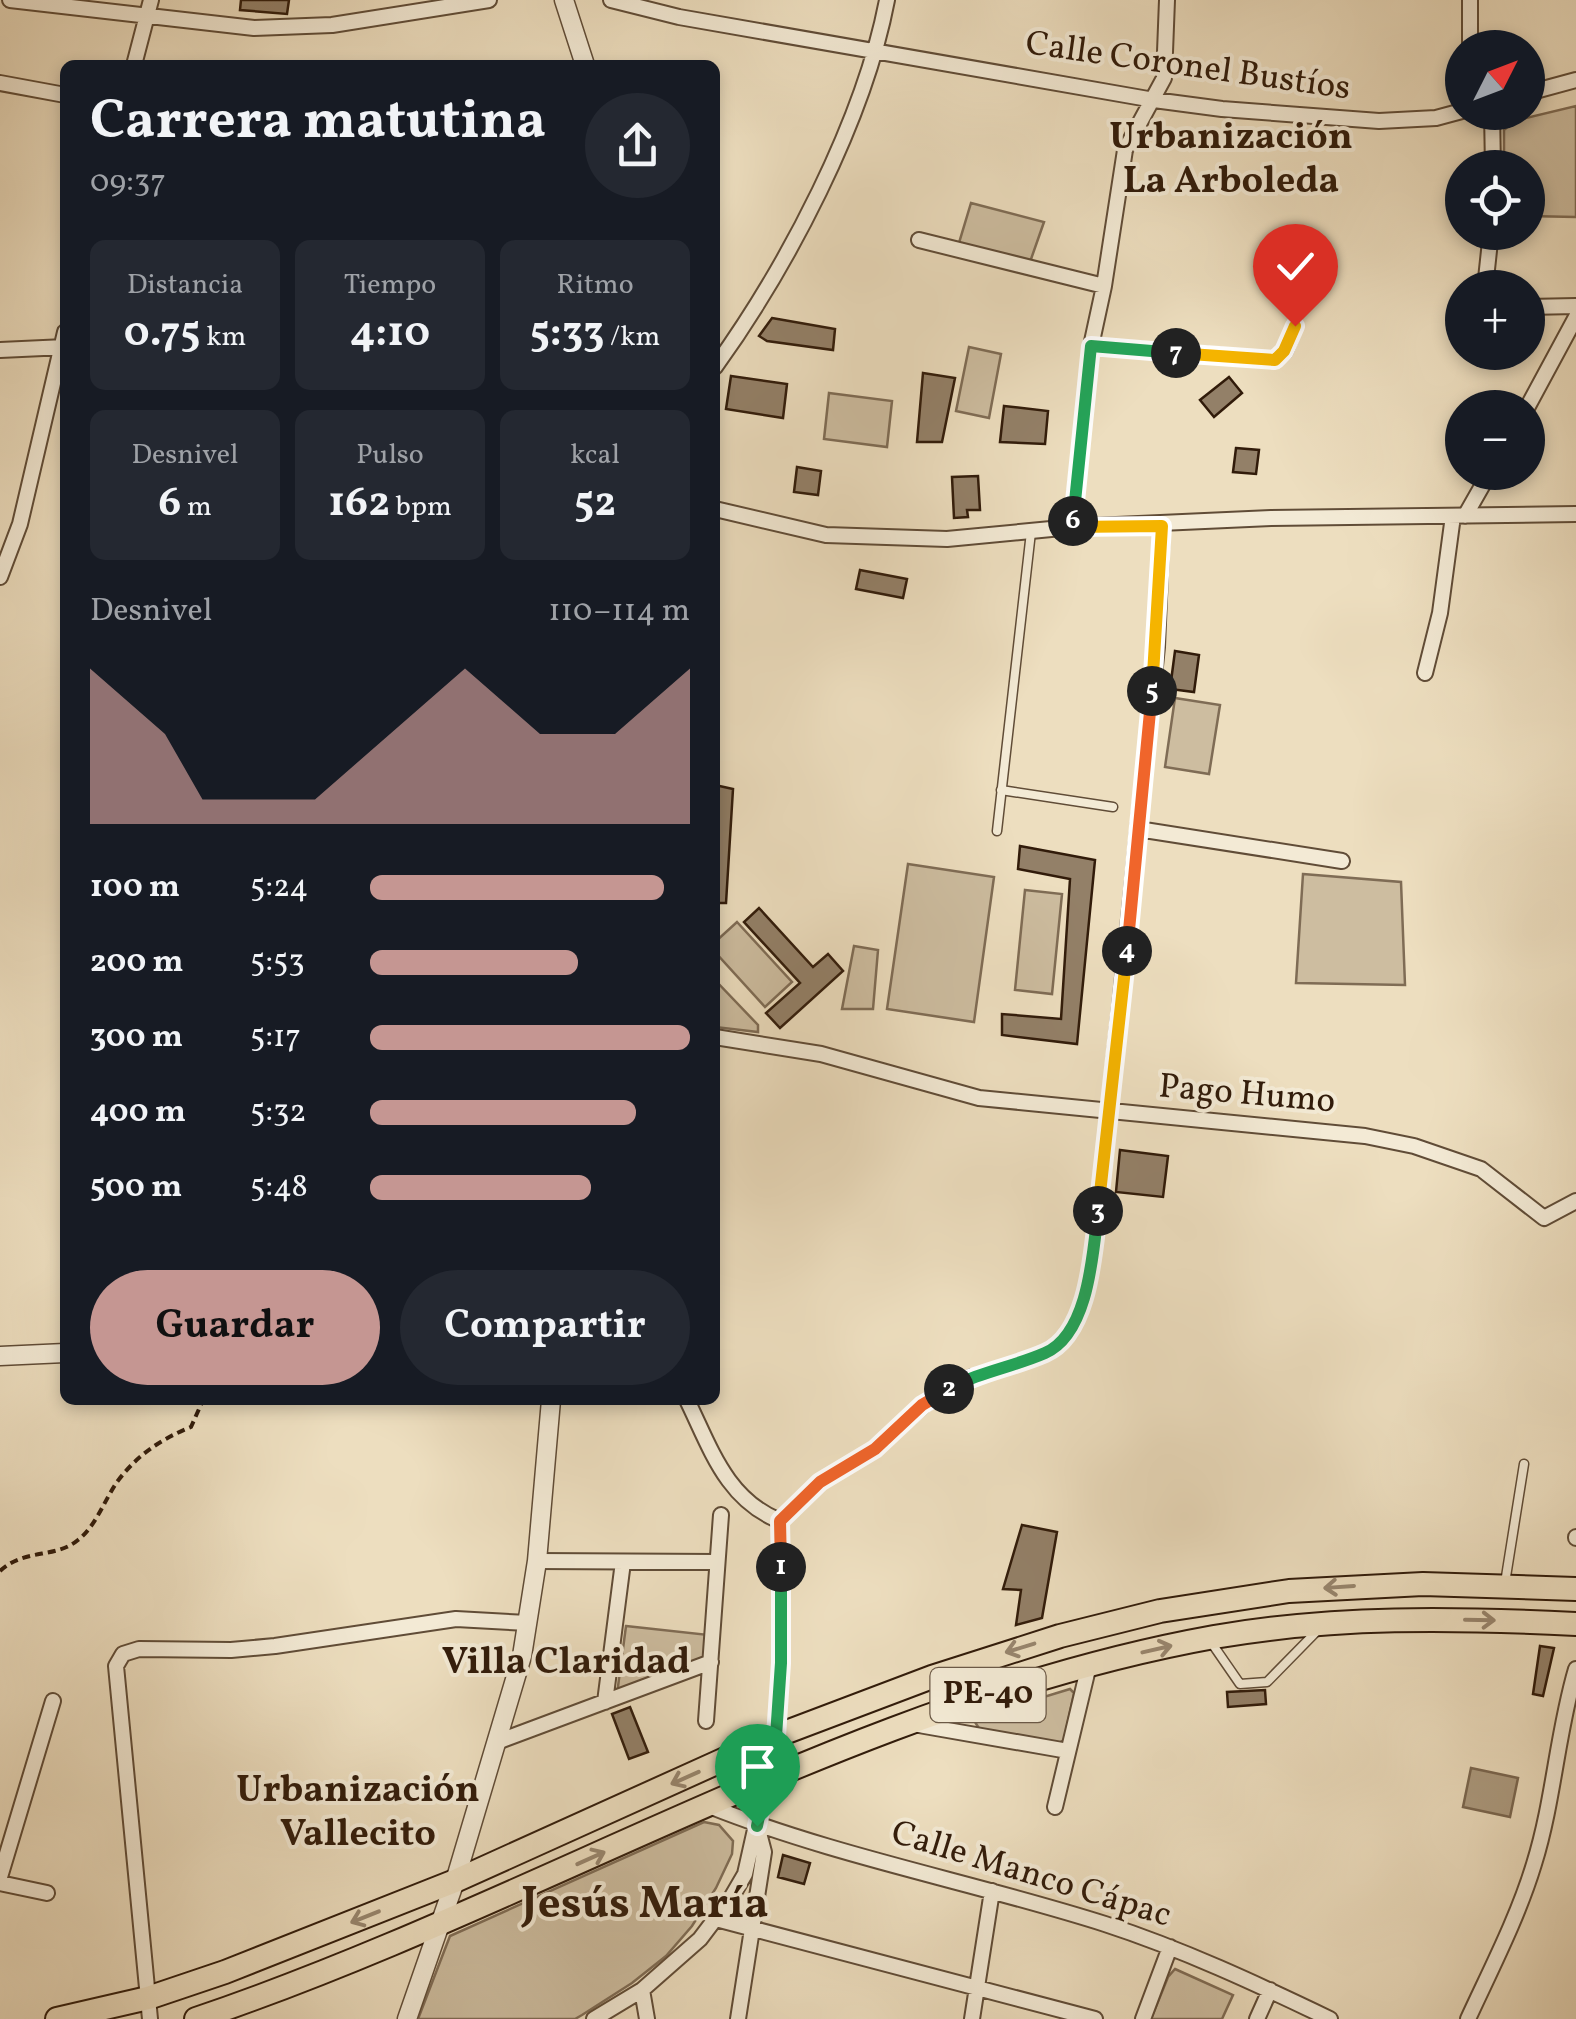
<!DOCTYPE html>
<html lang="es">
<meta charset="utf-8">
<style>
body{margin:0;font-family:Vollkorn,serif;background:#242831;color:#f1f3f6;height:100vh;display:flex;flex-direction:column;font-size:38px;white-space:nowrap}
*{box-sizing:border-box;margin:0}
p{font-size:32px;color:#9ea1a6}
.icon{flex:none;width:55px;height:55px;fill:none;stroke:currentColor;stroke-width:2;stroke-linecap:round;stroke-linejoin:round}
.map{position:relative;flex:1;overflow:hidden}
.drawer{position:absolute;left:60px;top:60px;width:660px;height:1345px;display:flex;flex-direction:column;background:#171b24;border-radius:15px;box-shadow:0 5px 15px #0003}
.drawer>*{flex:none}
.needle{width:65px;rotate:48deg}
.buttons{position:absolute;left:1445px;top:30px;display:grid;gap:20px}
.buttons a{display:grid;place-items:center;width:100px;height:100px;border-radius:50%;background:#171b24;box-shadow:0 5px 15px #0003;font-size:50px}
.pin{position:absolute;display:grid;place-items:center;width:85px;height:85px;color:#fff;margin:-102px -42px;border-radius:50% 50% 50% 0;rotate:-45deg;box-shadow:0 0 10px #0007}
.pin .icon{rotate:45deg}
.km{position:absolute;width:50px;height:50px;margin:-25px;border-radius:50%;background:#222;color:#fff;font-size:28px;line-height:50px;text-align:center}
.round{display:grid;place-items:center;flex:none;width:105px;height:105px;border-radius:52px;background:#242831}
.headline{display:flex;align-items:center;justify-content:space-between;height:170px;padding:0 30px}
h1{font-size:55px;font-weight:700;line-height:75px}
.metrics{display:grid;grid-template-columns:repeat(3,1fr);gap:15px;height:170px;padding:10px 30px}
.metrics div{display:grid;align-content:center;border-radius:15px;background:#242831;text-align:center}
.metrics b{font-size:42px;font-weight:700}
.metrics small{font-size:28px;font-weight:400}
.metrics p{font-size:28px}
.chart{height:280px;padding:20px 30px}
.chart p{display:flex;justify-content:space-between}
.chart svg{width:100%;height:180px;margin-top:10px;fill:#c59692;opacity:.7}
.cta{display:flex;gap:20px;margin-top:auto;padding:20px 30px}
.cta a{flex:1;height:115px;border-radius:60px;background:#c59692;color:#111;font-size:40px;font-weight:700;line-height:115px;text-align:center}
.cta a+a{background:#242831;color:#f1f3f6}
ul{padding:0 30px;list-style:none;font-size:32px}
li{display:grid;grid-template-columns:160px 120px 1fr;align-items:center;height:75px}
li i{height:25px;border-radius:12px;background:#c59692}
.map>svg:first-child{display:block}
.green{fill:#cdbda0;stroke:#7f6c55;stroke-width:2.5}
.water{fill:#ad9c81;stroke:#7b6851;stroke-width:2.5}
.building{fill:#938068;stroke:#311b0a;stroke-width:2.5}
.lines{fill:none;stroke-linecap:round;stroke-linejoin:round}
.service-casing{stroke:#604c37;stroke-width:11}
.minor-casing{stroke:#604c37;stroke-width:18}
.tertiary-casing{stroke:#604c37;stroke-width:21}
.trunk-casing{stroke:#311b0a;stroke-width:26}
.path{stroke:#311b0a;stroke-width:4;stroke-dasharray:8 5;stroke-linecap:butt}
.service{stroke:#f3ead5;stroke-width:8}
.minor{stroke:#f3ead5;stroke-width:14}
.tertiary{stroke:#f3ead5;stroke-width:18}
.trunk{stroke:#eddebf;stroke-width:22}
.oneway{stroke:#98866e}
.split-1-casing{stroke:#fff;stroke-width:20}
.split-2-casing{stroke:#fff;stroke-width:20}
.split-3-casing{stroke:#fff;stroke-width:20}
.split-4-casing{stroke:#fff;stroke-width:20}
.split-5-casing{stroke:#fff;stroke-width:20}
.split-6-casing{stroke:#fff;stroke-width:20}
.split-7-casing{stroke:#fff;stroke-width:20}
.split-8-casing{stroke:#fff;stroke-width:20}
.split-1{stroke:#22a559;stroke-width:12}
.split-2{stroke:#f0652b;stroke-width:12}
.split-3{stroke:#22a559;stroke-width:12}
.split-4{stroke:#f5b400;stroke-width:12}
.split-5{stroke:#f0652b;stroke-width:12}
.split-6{stroke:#f5b400;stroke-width:12}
.split-7{stroke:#22a559;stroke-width:12}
.split-8{stroke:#f5b400;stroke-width:12}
.labels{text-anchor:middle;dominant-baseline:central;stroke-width:8;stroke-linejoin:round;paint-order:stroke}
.shield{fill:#f3ead5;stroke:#6b5947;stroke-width:2.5}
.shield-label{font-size:32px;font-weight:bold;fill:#311b0a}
.street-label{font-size:35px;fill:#311b0a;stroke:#f3ead5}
.neighbourhood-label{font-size:38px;font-weight:bold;fill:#311b0a;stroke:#f3ead5}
.district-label{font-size:45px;font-weight:bold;fill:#311b0a;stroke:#f3ead5}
</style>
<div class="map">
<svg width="1576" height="2019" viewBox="0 0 1576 2019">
<rect width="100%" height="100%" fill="#eddebf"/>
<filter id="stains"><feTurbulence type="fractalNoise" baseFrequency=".002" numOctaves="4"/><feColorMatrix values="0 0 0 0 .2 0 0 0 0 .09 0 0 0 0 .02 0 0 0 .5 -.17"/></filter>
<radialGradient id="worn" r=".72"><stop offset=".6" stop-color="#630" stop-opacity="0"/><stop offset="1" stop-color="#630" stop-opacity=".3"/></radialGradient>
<!-- green -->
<path class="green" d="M1576,106V217L1528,216V168L1504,167V130L1514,121Z
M971,203L1044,222L1030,262L959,243Z
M969,347L1001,354L989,418L956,411Z
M829,393L892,401L887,447L824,439Z
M1175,698L1220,705L1209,774L1165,767Z
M908,864L994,877L974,1022L887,1009Z
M1303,874L1401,882L1405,985L1296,983Z
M1025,890L1062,894L1052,994L1015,990Z
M737,922L792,982L765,1007L715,952V942Z
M854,946L878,950L873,1009H842Z
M715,980L758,1025V1032L715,1027Z
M626,1626L709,1635L707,1658L617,1694Z
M1070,1689L1074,1693L1064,1740L1057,1744L980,1730L975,1722L978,1717Z
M704,1822L719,1825L733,1841L732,1854L716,1888L692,1926L666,1956L632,1983L582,2015L575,2019H418L450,1936Z
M1175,1969L1233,1995L1222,2019H1151L1168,1977Z"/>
<!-- water -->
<path class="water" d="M1471,1768L1518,1778L1510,1817L1463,1807Z"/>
<!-- building -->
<path class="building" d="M241,0H289L287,14L240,10Z
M772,318L835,329L833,350L767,341L759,336Z
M923,373L955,378L942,442H917Z
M731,376L787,384L783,418L726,409Z
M1229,377L1242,393L1214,417L1200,400Z
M1004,406L1048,411L1045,444L1000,442Z
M1236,448L1259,450L1256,474L1233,472Z
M797,467L821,471L818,495L794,492Z
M978,476L980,510H967L968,517L954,518L952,477Z
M860,570L907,579L903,598L856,589Z
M1175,651L1199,655L1194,692L1170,689Z
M715,785L733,789L726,903H715Z
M1020,846L1095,860L1077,1044L1002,1035V1014L1061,1019L1070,879L1018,869Z
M759,908L813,967L828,954L843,971L780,1028L766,1013L800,983L744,922Z
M1120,1150L1168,1156L1163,1197L1116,1192Z
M1022,1525L1057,1532L1042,1618L1016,1625L1021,1590L1003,1589Z
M1540,1646L1554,1648L1543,1696L1533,1694Z
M1265,1690L1266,1704L1228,1707L1227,1692Z
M630,1707L648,1752L629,1759L612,1714Z
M783,1855L810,1863L804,1884L778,1877Z"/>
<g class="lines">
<defs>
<path id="service" d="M1001,790L1113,807
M997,831L1031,532
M1505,1583L1524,1464
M1211,1642L1240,1684L1267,1682L1318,1630"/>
<path id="minor" d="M10,0L254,28L332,25L489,0
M611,0L679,17L1154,100L1222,109L1379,121L1436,118L1462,111
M1470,48V0
M134,65L151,0
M0,83L65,95
M1528,93L1576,80
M1492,112L1493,168
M919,240L1104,286
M1485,288L1491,232
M1528,307L1576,306
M1091,346L1275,360L1285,351L1295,326
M0,350L65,347
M715,367C787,267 864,121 887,0
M1527,408L1576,317
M715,509L826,535L947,539L1072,527L1271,518L1576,514
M1465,516L1490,472
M1072,527L1091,346L1104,286L1125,150L1164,78L1167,0
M0,577L20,524L65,332
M1425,673L1440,613L1453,516
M1138,829L1342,861
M715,1037L821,1054L979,1098L1365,1136L1414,1146L1481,1169L1544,1218L1576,1201
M1109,1113L1157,647L1162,525
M687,1400C711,1449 726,1499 780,1521
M1576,1537V1538
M537,1561L717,1562
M605,1702L623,1562
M706,1721L721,1515
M913,1724L1068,1751
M497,1742L711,1662
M709,1806C837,1857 973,1882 1105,1924C1182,1949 1257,1984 1330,2019
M1055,1807L1089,1665
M0,1877L53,1701
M0,1883L47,1893
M716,1919L1095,2019
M642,1990L647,2019
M150,2019L116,1666L123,1654L139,1649L231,1650L275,1646L456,1619L528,1623
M594,2019L642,1990L700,1939L731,1898L745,1874L776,1736L781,1663L780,1521L820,1482L875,1449L923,1405L972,1377
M738,2019L764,1852L759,1833
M972,2019L992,1891
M1143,2019L1170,1947
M1257,2019L1270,1990
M1468,2019C1491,1969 1518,1917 1534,1864C1554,1800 1557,1733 1576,1669"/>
<path id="tertiary" d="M564,0L585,65
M0,1356L65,1353
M407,2019L455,1881L522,1656L537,1561L551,1400"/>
<path id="trunk" d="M57,2019L148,1998L225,1972L455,1881L776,1736L932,1677L1060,1636L1160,1611L1289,1591L1423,1584L1576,1589
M196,2019C539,1903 854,1702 1214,1637C1334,1616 1455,1618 1576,1624"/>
</defs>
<!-- service casing -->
<use href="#service" class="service-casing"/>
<!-- minor casing -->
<use href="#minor" class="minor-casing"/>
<!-- tertiary casing -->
<use href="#tertiary" class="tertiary-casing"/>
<!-- trunk casing -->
<use href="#trunk" class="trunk-casing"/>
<!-- path -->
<path class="path" d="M985,1373C1005,1366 1034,1362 1051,1350C1098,1317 1101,1183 1107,1127
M0,1571C25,1548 55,1559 78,1540C96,1526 104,1501 117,1482C137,1455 161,1439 191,1427L203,1400"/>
<!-- service -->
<use href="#service" class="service"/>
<!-- minor -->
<use href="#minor" class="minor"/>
<!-- tertiary -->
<use href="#tertiary" class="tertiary"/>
<!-- trunk -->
<use href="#trunk" class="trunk"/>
</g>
<!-- one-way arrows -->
<defs><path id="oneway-shaft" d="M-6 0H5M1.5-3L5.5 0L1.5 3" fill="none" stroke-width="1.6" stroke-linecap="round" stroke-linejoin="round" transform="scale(2.5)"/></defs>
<g class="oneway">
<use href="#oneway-shaft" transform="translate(1339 1587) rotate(176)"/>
<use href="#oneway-shaft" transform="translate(1480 1620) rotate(1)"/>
<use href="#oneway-shaft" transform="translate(1020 1648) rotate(163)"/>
<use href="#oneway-shaft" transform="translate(1157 1649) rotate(-13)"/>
<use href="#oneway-shaft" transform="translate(685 1778) rotate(156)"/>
<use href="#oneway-shaft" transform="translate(591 1858) rotate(-24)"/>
<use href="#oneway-shaft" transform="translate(365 1917) rotate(158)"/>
</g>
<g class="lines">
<defs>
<path id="split-1" d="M757,1826L776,1736L781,1663V1567"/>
<path id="split-2" d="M781,1567L780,1521L820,1482L875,1449L922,1405L949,1389"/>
<path id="split-3" d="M949,1389C979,1372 1013,1367 1045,1353C1089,1334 1093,1252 1098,1211"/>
<path id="split-4" d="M1098,1211L1127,951"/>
<path id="split-5" d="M1127,951L1152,691"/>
<path id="split-6" d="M1073,521L1072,527L1162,526L1152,691"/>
<path id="split-7" d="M1073,521L1091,346L1176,353"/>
<path id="split-8" d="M1176,353L1275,360L1284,351L1295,326"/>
</defs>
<!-- split-1 casing -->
<use href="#split-1" class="split-1-casing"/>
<!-- split-2 casing -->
<use href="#split-2" class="split-2-casing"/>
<!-- split-3 casing -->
<use href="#split-3" class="split-3-casing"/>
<!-- split-4 casing -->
<use href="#split-4" class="split-4-casing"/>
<!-- split-5 casing -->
<use href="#split-5" class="split-5-casing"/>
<!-- split-6 casing -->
<use href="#split-6" class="split-6-casing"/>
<!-- split-7 casing -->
<use href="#split-7" class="split-7-casing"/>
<!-- split-8 casing -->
<use href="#split-8" class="split-8-casing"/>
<!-- split-1 -->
<use href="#split-1" class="split-1"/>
<!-- split-2 -->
<use href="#split-2" class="split-2"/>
<!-- split-3 -->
<use href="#split-3" class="split-3"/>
<!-- split-4 -->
<use href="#split-4" class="split-4"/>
<!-- split-5 -->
<use href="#split-5" class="split-5"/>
<!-- split-6 -->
<use href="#split-6" class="split-6"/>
<!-- split-7 -->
<use href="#split-7" class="split-7"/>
<!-- split-8 -->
<use href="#split-8" class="split-8"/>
</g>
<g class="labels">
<!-- shield labels -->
<rect class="shield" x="930.5" y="1668" width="115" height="54" rx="8"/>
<g class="shield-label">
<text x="988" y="1695">PE-40</text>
</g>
<!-- street labels -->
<g class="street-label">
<text transform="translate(1188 67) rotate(8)">Calle Coronel Bustíos</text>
<text transform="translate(1247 1095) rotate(5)">Pago Humo</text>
<text transform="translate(1031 1875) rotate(17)">Calle Manco Cápac</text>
</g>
<!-- neighbourhood labels -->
<g class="neighbourhood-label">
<text x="1231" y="138">Urbanización<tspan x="1231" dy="44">La Arboleda</tspan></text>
<text x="566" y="1663">Villa Claridad</text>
<text x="358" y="1791">Urbanización<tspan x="358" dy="44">Vallecito</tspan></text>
</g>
<!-- district labels -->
<g class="district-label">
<text x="645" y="1905">Jesús María</text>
</g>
</g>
<rect width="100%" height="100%" filter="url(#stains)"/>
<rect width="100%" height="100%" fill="url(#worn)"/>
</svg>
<div class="buttons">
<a><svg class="needle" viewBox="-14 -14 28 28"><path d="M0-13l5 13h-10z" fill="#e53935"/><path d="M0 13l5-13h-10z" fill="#9ea1a6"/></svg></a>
<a><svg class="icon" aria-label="locate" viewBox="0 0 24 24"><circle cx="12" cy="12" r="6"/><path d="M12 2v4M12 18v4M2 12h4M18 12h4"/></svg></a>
<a>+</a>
<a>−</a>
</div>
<div class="pin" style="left:757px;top:1826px;background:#1e9e55"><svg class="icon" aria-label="arrive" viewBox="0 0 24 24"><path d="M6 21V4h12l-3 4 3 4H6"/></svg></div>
<div class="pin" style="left:1295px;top:326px;background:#d93025"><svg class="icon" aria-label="check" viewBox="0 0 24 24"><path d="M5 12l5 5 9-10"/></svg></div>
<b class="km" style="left:781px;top:1567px">1</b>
<b class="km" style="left:949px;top:1389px">2</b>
<b class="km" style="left:1098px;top:1211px">3</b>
<b class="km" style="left:1127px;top:951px">4</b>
<b class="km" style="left:1152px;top:691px">5</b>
<b class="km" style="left:1073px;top:521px">6</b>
<b class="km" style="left:1176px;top:353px">7</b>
<section class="drawer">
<div class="headline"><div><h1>Carrera matutina</h1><p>09:37</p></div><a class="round"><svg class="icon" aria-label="share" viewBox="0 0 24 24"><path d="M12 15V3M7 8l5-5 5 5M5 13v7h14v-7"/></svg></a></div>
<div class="metrics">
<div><p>Distancia</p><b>0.75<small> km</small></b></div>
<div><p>Tiempo</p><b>4:10</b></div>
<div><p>Ritmo</p><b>5:33<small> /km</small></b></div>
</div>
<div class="metrics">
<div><p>Desnivel</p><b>6<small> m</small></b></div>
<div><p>Pulso</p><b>162<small> bpm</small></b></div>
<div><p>kcal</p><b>52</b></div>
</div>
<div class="chart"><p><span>Desnivel</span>110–114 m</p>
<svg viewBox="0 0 160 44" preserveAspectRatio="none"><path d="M0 44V6L10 14L20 22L30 38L40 38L50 38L60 38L70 30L80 22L90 14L100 6L110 14L120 22L130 22L140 22L150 14L160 6V44z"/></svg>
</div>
<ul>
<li><b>100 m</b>5:24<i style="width:92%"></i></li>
<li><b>200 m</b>5:53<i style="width:65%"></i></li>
<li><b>300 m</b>5:17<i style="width:100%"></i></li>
<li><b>400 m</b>5:32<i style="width:83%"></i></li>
<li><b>500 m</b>5:48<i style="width:69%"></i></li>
</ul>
<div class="cta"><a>Guardar</a><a>Compartir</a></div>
</section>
</div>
